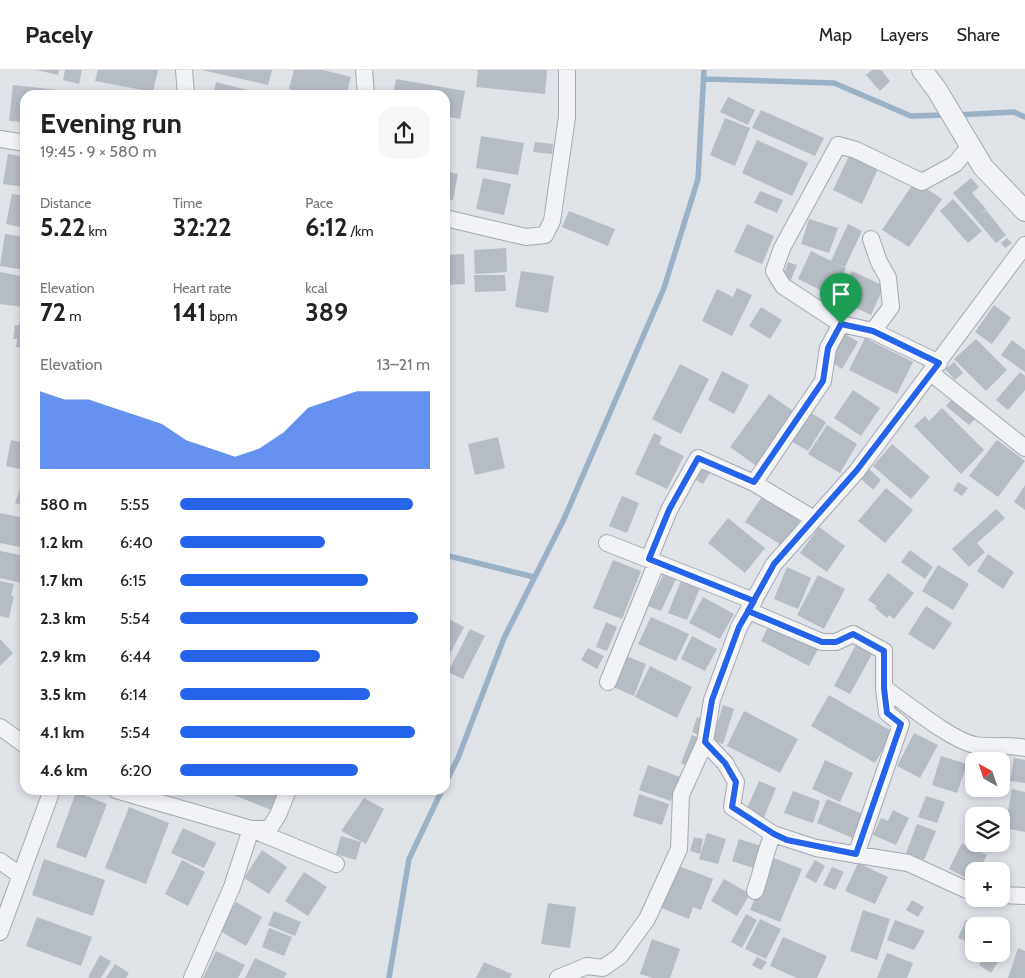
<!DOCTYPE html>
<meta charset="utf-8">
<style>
body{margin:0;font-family:Cabin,sans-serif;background:#f6f6f6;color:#222;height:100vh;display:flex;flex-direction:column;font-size:19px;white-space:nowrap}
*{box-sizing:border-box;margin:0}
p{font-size:16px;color:#767676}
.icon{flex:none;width:28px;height:28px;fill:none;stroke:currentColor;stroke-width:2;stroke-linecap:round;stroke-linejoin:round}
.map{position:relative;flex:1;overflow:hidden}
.panel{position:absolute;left:20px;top:20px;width:430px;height:705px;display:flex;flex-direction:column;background:#fff;border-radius:15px;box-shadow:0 2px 8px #0003}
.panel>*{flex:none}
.needle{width:32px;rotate:320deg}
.tools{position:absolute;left:965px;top:682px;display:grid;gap:10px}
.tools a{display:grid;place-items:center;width:45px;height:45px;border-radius:10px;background:#fff;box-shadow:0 2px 8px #0003;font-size:25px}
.pin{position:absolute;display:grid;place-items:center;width:42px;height:42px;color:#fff;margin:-51px -21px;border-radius:50% 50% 50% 0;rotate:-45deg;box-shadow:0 0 5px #0007}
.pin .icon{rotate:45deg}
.round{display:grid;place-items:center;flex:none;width:52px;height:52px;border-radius:15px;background:#f6f6f6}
.summary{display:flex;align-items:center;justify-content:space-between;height:85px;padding:0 20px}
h1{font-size:28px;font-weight:700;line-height:38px}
.metrics{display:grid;grid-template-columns:repeat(3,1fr);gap:8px;height:85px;padding:5px 20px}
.metrics div{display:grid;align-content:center}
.metrics b{font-size:25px;font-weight:700}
.metrics small{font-size:14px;font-weight:400}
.metrics p{font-size:14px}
.chart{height:140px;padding:10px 20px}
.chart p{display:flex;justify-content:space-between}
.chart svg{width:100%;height:90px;margin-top:5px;fill:#2563eb;opacity:.7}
ul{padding:0 20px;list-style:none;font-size:16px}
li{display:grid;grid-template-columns:80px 60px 1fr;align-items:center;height:38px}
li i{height:12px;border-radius:6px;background:#2563eb}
header{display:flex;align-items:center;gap:30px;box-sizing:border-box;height:70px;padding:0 25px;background:#fff;border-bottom:1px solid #e0e0e0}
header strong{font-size:24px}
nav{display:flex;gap:28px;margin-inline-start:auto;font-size:18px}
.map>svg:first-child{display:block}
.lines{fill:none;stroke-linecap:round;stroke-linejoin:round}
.stream{stroke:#9bb1c6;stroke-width:5.5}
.building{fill:#b6bcc4}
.minor-casing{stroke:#a4a9b1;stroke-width:18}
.tertiary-casing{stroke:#a4a9b1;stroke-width:22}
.minor{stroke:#f1f3f6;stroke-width:16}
.tertiary{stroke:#f1f3f6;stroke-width:20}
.route-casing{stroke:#fff;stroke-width:10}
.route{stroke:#2563eb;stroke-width:6}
</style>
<header>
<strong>Pacely</strong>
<nav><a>Map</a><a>Layers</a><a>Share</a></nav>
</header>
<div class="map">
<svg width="1025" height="908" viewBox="0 0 1025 908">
<rect width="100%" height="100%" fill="#dfe2e7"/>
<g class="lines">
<!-- stream -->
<path class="stream" d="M704,9L834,13L911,46L947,45
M956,45L1014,42L1025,47
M445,485L534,507
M445,714L458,688L504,568L564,449L664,218L698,109L704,0
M389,908L409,789L442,720"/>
</g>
<!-- building -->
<path class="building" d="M37,0H59L58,5Z
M65,0H82L79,14L63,10Z
M98,0H158L153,22L95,11Z
M202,0H272L268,15Z
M294,0H323L351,7L346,25H312L289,19Z
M478,0H547L545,24L476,17Z
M872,0H881L890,11L880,21L866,5Z
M396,9L465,21L460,49L445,46V25H393Z
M216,12L259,23V25H213Z
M13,15L75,22L74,25H25V52L9,51Z
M728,27L755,40L748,55L720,42Z
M761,40L824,68L815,86L752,58Z
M725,48L750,58L735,96L710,85Z
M481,66L524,73L518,105L476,98Z
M757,70L808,93L792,126L742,103Z
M535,72L553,74L552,84L533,82Z
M8,84L25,87V117L3,114Z
M849,86L878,99L862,134L833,120Z
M445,101L458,104L453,130L445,129Z
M483,108L511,114L504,145L476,139Z
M971,108L979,117L972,123L986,139L979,145L986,140L1006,165L996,173L953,123Z
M915,111L942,129L909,177L882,160Z
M760,121L783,130L777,143L754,133Z
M12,124L25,126V158L6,154Z
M953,129L982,161L968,173L940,141Z
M569,141L615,159L608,176L562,157Z
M809,149L838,158L829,183L801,174Z
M747,154L774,166L762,194L734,182Z
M848,154L862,161L845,197L833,192L846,198L833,226L798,209L811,181L831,191Z
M5,164L25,167V200L0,196Z
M1007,168L1012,173L1005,178L1001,173Z
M506,178L507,202L475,204L474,180Z
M464,184L465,214L445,215V185Z
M788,192L797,195L791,210L783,207Z
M521,201L554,206L548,243L515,237Z
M852,201L884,216L871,245L839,230Z
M0,202L25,207L22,237L0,234Z
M474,205H505L506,221L475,222Z
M737,218L752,225L732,266L702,251L717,219L733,227Z
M994,235L1011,248L992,274L975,262Z
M761,237L782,250L770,269L749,256Z
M21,246L25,247V278L16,277L17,269H13L15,255H19Z
M845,264L858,272L842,299L830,291Z
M865,268L913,292L897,324L849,300Z
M976,269L1007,300L986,321L954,289Z
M1012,270L1025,280V302L1001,285Z
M954,292L963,303L955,310L945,299Z
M680,294L709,309L681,364L652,349Z
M722,301L749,315L734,344L708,330Z
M1020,302L1025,306V320L1008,340L996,330Z
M853,320L880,338L861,366L834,348Z
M769,324L796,343L758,397L730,377Z
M952,329L975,349L969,355L946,336Z
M942,338L984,380L961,404L914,356L925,346L929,351Z
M806,340L826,352L808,381L789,370Z
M827,355L857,374L840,403L808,384Z
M654,363L662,367L659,374L684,386L667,419L635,404Z
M498,367L505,398L475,405L468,374Z
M11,370L25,373L24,400L6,396Z
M997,370L1025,391L998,427L969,406Z
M892,374L930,407L911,429L873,396Z
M700,397L710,403L703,414L693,408Z
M869,399L881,410L873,420L861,409Z
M958,412L968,418L962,426L953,420Z
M22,413L25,414V436L15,433Z
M1025,415V440L1014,432Z
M886,418L913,440L885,473L858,451Z
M765,422L803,446L783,476L745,452Z
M622,426L639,433L627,463L609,456Z
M996,439L1005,448L977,473L985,482L969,497L952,479Z
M0,443L25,448V478L0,473Z
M728,448L765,478L745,503L708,473Z
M819,457L845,476L827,502L800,483Z
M910,480L933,497L925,509L901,492Z
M0,481L25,486V514L0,508Z
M988,484L1014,502L1003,519L977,501Z
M613,490L641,501L622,549L593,538Z
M938,495L969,514L953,540L922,521Z
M787,497L811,508L798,539L774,529Z
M664,503L676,509L661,541L648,536Z
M888,503L914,523L894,549L889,545L887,548L875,538L877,536L868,530Z
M818,505L845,519L824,559L797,545Z
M683,506L702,513L687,550L668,543Z
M0,511L14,514L11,526H14L9,548L0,546Z
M703,527L734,544L720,569L689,553Z
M926,536L952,553L934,580L908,564Z
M445,547L464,557L445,593Z
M651,547L689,564L676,591L638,574Z
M606,552L617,557L607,581L596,577Z
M769,555L818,579L809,596L761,571Z
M470,559L485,566L463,609L448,602Z
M692,566L717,579L705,601L681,589Z
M0,569L13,583L0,596Z
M858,571L875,579L850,624L834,616Z
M588,578L604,586L597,599L581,590Z
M626,586L646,594L634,626L613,617Z
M650,596L692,617L677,648L635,627Z
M829,625L893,662L875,693L811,656Z
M723,635L734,639L723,674L712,671Z
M744,641L798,669L780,703L727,676Z
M697,647L707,650L701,666L692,662Z
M914,663L938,675L920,708L897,696Z
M692,665L699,668L688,696L681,693Z
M941,686L967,694L957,723L932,715Z
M1014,688L1025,690V713L1010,711Z
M825,690L853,703L840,732L812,719Z
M648,695L680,707L671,731L639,720Z
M969,702L974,703V715L965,712Z
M759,711L776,718L763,750L745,743Z
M1012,719L1025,722V762L1005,758Z
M236,720H279L271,740L234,725Z
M793,721L820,731L813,753L784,743Z
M76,722L107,734L86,788L56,777Z
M639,724L669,734L662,755L633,746Z
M926,726L945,732L937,753L918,747Z
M364,728L384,739L366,774L341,761Z
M827,729L865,745L855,769L817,753Z
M129,737L169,753L146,814L105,798Z
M893,740L909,748L896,775L873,765L881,748L888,751Z
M917,754L936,761L924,790L906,783Z
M183,758L216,773L204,798L171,783Z
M707,763L726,769L718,794L699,789Z
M341,766L361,772L356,790L336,784Z
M694,767L703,769L700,784L690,781Z
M739,769L764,777L756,799L732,791Z
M962,773L987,785L979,801H974V812L949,799Z
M262,780L287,797L269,824L244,808Z
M771,787L802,799L780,852L750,840Z
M44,789L105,810L93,846L32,825Z
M182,790L205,802L188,836L165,824Z
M815,790L825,796L816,813L805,807Z
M858,793L888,807L875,834L845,821Z
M676,795L713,809L701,840L693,837L689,849L659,837Z
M832,797L844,802L835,820L823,815Z
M304,802L327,817L308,846L285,831Z
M724,809L750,824L737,846L711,831Z
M912,830L924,837L918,847L906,840Z
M236,832L262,847L246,876L220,861Z
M548,833L576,837L570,878L541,874Z
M863,840L890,849L877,890L850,881Z
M274,841L301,852L295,866L268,855Z
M746,844L757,850L742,878L731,872Z
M37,847L92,867L81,896L26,876Z
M760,849L781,859L766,889L745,879Z
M895,850L925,861L914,880L887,870Z
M966,850L982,856H974V874L958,868Z
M269,858L292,867L284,886L262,877Z
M783,867L827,886L817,908H797L770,896Z
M652,869L680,879L670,908H653L640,904Z
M1018,878L1025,881V908H1008Z
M216,881L245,895L238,908H203Z
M887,883L913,893L907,908H877Z
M986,884L998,892L991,903L979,895Z
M100,885L111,891L101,908H90L88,907Z
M757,887L767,892L761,900L752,895Z
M255,888L287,903L284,908H245Z
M484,892L512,904L510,908H476Z
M115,894L129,903L126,908H106Z"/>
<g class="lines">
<defs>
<path id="minor" d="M184,0L186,25
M364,0L366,25
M0,69L25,73
M445,148L526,167L545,165L552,151L567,47V0
M841,254L783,216L774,201L782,178L838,75L856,80L922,112L955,94L971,75
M873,261L939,293
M931,303L1025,378
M754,413L823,311L828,278L841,254L873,261L891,237L888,208L879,192L871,169
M607,473L754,531
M649,489L669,440L698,388L754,413L814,449
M749,541L822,572H836L853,564L884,581V618C907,633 950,670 975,675C992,678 1008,674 1025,678
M608,612L656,494
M0,657L25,675
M705,672L725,693L736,712L732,737L773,764C765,781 762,802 755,821
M116,720L251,759L336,794
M253,759H269L278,745L288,720
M773,764L816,778L908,793L967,820L974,821
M856,785L901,654L887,643L884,618
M0,791L21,806
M1001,825L1025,826
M0,862L52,720
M192,908L232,817L251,759
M558,908L587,896L603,898L620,886L647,849L679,779L681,725L705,672L712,630L739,557L774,494L857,401L1025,175"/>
<path id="tertiary" d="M922,0L937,20L983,97L1025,141"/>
</defs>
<!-- minor casing -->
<use href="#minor" class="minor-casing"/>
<!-- tertiary casing -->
<use href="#tertiary" class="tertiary-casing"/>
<!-- minor -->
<use href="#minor" class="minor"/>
<!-- tertiary -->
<use href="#tertiary" class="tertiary"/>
</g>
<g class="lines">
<defs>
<path id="route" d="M841,254L828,278L823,311L754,412L698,388L669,440L649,489L754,531L739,557L712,630L705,672L725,693L736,712L732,737L774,764L787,770L856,784L901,654L887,643L884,618V581L853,564L836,572H822L748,541L774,494L857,400L939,293L873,261L841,254"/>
</defs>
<!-- route casing -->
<use href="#route" class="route-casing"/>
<!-- route -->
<use href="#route" class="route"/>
</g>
</svg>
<div class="tools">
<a><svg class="needle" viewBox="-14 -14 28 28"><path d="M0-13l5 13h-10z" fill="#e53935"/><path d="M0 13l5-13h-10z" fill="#767676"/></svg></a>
<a><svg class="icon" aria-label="layers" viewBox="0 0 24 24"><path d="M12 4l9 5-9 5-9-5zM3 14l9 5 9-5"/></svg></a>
<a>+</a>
<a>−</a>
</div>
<div class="pin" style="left:841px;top:254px;background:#1e9e55"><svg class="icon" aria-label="arrive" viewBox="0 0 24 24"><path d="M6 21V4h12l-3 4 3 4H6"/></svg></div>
<section class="panel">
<div class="summary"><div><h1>Evening run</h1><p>19:45 · 9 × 580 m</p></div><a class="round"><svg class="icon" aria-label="share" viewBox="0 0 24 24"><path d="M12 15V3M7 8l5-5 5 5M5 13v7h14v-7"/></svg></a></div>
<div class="metrics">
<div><p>Distance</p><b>5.22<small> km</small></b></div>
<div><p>Time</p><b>32:22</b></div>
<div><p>Pace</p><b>6:12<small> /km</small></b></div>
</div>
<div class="metrics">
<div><p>Elevation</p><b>72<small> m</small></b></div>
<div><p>Heart rate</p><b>141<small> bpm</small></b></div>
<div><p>kcal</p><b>389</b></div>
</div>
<div class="chart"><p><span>Elevation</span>13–21 m</p>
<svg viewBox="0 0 160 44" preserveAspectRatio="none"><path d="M0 44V6L10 10L20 10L30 14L40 18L50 22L60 30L70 34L80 38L90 34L100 26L110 14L120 10L130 6L140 6L150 6L160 6V44z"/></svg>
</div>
<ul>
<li><b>580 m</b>5:55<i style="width:93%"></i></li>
<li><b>1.2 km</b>6:40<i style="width:58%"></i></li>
<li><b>1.7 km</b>6:15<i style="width:75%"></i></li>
<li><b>2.3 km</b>5:54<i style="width:95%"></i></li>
<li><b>2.9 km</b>6:44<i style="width:56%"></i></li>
<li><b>3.5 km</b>6:14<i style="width:76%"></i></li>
<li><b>4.1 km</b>5:54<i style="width:94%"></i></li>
<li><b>4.6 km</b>6:20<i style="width:71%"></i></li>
</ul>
</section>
</div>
